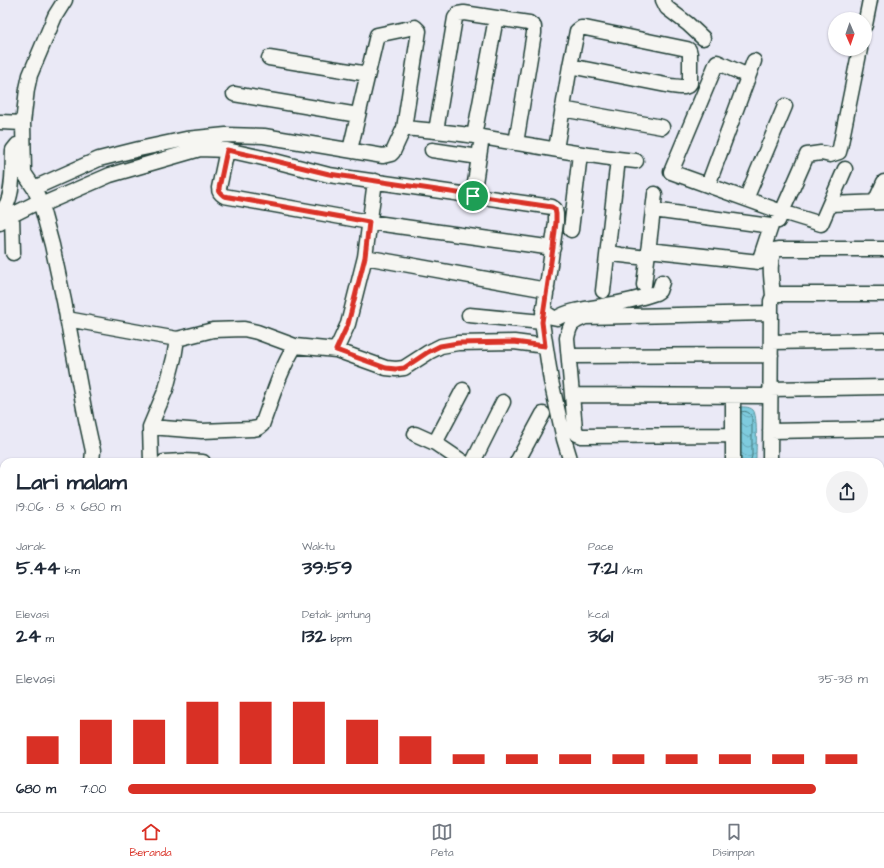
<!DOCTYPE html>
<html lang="id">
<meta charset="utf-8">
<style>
body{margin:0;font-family:"Architects Daughter",sans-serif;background:#f2f2f3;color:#1f2937;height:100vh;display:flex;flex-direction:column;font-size:15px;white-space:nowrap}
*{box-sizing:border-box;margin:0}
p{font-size:13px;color:#747a83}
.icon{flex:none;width:22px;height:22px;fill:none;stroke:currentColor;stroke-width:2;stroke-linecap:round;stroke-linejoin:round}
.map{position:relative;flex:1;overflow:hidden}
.panel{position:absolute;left:0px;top:458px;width:884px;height:354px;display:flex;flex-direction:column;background:#fff;border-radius:12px 12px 0 0;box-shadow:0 1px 3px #0004}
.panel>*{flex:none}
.needle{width:26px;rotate:178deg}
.fabs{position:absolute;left:828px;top:12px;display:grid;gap:8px}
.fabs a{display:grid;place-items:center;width:44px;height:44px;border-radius:50%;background:#fff;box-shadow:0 1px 3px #0004;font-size:20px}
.pin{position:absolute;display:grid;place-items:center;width:34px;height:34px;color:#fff;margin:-17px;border:2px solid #fff;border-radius:50%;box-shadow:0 1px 4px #0007}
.round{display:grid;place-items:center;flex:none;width:42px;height:42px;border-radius:21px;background:#f2f2f3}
.headline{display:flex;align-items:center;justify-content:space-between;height:68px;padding:0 16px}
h1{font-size:22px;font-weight:700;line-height:30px}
.stats{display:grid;grid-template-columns:repeat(3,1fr);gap:6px;height:68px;padding:4px 16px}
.stats div{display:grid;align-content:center}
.stats b{font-size:20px;font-weight:700}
.stats small{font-size:11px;font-weight:400}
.stats p{font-size:11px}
.chart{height:112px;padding:8px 16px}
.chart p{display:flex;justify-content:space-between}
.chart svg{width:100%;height:72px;margin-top:4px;stroke:#d93025;stroke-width:6}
ul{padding:0 16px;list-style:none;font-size:13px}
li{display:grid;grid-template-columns:64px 48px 1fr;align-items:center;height:30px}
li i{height:10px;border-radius:5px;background:#d93025}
.tab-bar{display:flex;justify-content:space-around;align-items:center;height:56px;border-top:1px solid #e0e1e3;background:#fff;font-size:11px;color:#747a83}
.tab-bar a{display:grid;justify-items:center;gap:2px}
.tab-bar .active{color:#d93025}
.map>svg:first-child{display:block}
.water{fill:url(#water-waves);stroke:#58929a}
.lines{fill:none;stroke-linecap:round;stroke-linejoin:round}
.shore{stroke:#457678;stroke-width:1}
.minor-casing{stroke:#1f3d34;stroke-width:17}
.minor{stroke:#f6f6f2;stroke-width:14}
.route-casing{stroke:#fff;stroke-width:8}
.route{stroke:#d93025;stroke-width:5}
</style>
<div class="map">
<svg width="884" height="812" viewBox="0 0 884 812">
<defs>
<pattern id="water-waves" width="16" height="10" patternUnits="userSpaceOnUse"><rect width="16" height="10" fill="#7ecbde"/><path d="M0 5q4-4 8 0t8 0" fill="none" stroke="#67a6b5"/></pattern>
</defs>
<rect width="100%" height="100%" fill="#eae9f6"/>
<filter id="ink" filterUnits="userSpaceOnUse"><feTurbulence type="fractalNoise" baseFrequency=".025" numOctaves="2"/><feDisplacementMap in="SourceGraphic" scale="8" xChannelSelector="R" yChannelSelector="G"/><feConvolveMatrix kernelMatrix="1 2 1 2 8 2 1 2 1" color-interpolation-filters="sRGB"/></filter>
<g filter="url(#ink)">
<!-- water -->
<path class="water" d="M737,407C742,407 749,406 753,410C758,415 756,449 756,458L753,462L741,461L738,453Z"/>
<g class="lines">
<!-- shore -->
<path class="shore" d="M741,412C746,410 750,413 752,417V456L750,462"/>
<defs>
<path id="minor" d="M65,0L55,16L30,75L27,89L23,123L24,173L34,188L40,201L52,245L64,301L86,419L93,451L92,462
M663,0L667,8L688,24L703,38
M865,25L870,0
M269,58L368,74
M748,76L717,62L671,172L782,212L821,224L845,169
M234,94L358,115
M562,109L662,127
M0,122L23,123
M404,128C428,130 451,132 475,136C528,144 581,156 636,161
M436,131L455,18L458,14L464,13L529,23L534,27V33L516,143
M474,136L496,18
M556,149L570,66L577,31L581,28H585L687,49L689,50L690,54V83C686,90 677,86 671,86L570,66
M227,150L219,188C219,192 220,193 224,196L369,222L553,248
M432,150L479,157
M708,185L754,61
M34,188L99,159L139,149L186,139L226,135L264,136L383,156L391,154L393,152L404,128L419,31L415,27L377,35L350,150
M473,196L482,137
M746,199L785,106
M875,202L884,182
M830,204L884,202
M41,205L110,175L200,149L227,150L263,158L329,175L552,207L555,209L556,214V222L542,322L551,381L564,439L571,462
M0,212C15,203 12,165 13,150L17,145L23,144
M12,215L13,253
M778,221L807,155L821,153L830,155L839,152L840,148L860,49
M0,223L12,215L40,201
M571,230L580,154
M648,250L759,262L771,226L653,210
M608,253L621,255L647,258
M365,257L547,290
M644,285L655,194
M603,291L618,159
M773,296C772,281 768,265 774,250L780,249H884
M543,311L552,317L557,318C570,310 587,309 602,306C620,303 639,299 656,293L659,291L662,282
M469,315L542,322
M67,319L177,339L213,330L244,329L257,332L295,346L336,350L386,368L396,369L404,368L429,352L441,346L458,343L514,342L545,346
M771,342L884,340
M336,350L348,324L365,257L375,181
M569,356L771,355
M770,389L884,387
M572,395L770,396
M733,396V462
M150,427L202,431L252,429L258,428L262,425C272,398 280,370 295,346
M770,431L884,429
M415,434L435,443L463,462
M733,435L582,436L577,434L575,429L567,338C570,324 571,323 585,317L771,313
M435,443L463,390
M151,462L150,427L166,389L174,358L177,339
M164,462L183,461L203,462
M473,462L503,402
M517,462L543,414
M770,462L771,301L773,296L776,294H884
M880,480H884
M0,483H4
M880,521H884
M0,531L4,525
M880,561H884
M880,600H884
M0,631L4,626
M880,713L884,712
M0,757L4,752
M0,796L4,800
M13,808L17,812
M76,808L80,812
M125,808L129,812
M181,808L186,812
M372,808L377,812
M421,808L425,812
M494,808L498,812
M820,808L836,812
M53,812L57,808
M235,812L238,808
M292,812L295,808
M352,812L356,808
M537,812L538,808"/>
</defs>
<!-- minor casing -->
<use href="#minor" class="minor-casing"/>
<!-- minor -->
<use href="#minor" class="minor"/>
</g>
</g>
<g class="lines" filter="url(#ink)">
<defs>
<path id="route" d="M227,150L263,158L329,174L552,207L555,209L556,214V222L553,248L542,322L545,346L514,342L458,343L440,346L428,352L404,368L396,369L386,368L336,350L348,324L365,257L369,222L224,196C220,193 219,192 219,188Z"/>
</defs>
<!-- route casing -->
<use href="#route" class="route-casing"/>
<!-- route -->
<use href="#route" class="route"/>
</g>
</svg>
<div class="fabs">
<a><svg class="needle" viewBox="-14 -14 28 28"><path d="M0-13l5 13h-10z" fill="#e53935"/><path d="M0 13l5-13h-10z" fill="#747a83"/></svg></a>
</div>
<div class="pin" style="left:473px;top:196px;background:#1e9e55"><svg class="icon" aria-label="arrive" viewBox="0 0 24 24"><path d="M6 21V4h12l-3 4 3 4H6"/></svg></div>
<section class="panel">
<div class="headline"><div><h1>Lari malam</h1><p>19:06 · 8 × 680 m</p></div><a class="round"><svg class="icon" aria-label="share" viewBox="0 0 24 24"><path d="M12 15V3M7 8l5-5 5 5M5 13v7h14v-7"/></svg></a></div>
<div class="stats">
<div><p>Jarak</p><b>5.44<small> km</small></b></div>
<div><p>Waktu</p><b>39:59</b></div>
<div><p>Pace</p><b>7:21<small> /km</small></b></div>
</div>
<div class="stats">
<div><p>Elevasi</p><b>24<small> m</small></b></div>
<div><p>Detak jantung</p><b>132<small> bpm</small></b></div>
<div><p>kcal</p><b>361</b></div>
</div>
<div class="chart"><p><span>Elevasi</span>35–38 m</p>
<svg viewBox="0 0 160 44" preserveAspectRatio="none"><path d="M5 44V27M15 44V17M25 44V17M35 44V6M45 44V6M55 44V6M65 44V17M75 44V27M85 44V38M95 44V38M105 44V38M115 44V38M125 44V38M135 44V38M145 44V38M155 44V38"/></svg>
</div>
<ul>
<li><b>680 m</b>7:00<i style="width:93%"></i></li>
</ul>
</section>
</div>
<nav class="tab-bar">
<a class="active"><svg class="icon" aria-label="home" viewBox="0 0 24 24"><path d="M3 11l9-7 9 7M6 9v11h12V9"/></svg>Beranda</a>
<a><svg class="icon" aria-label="map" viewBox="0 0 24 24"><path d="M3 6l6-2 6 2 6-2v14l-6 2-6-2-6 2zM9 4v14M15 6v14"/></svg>Peta</a>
<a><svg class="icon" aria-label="saved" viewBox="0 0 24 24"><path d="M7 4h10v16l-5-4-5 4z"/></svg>Disimpan</a>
</nav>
